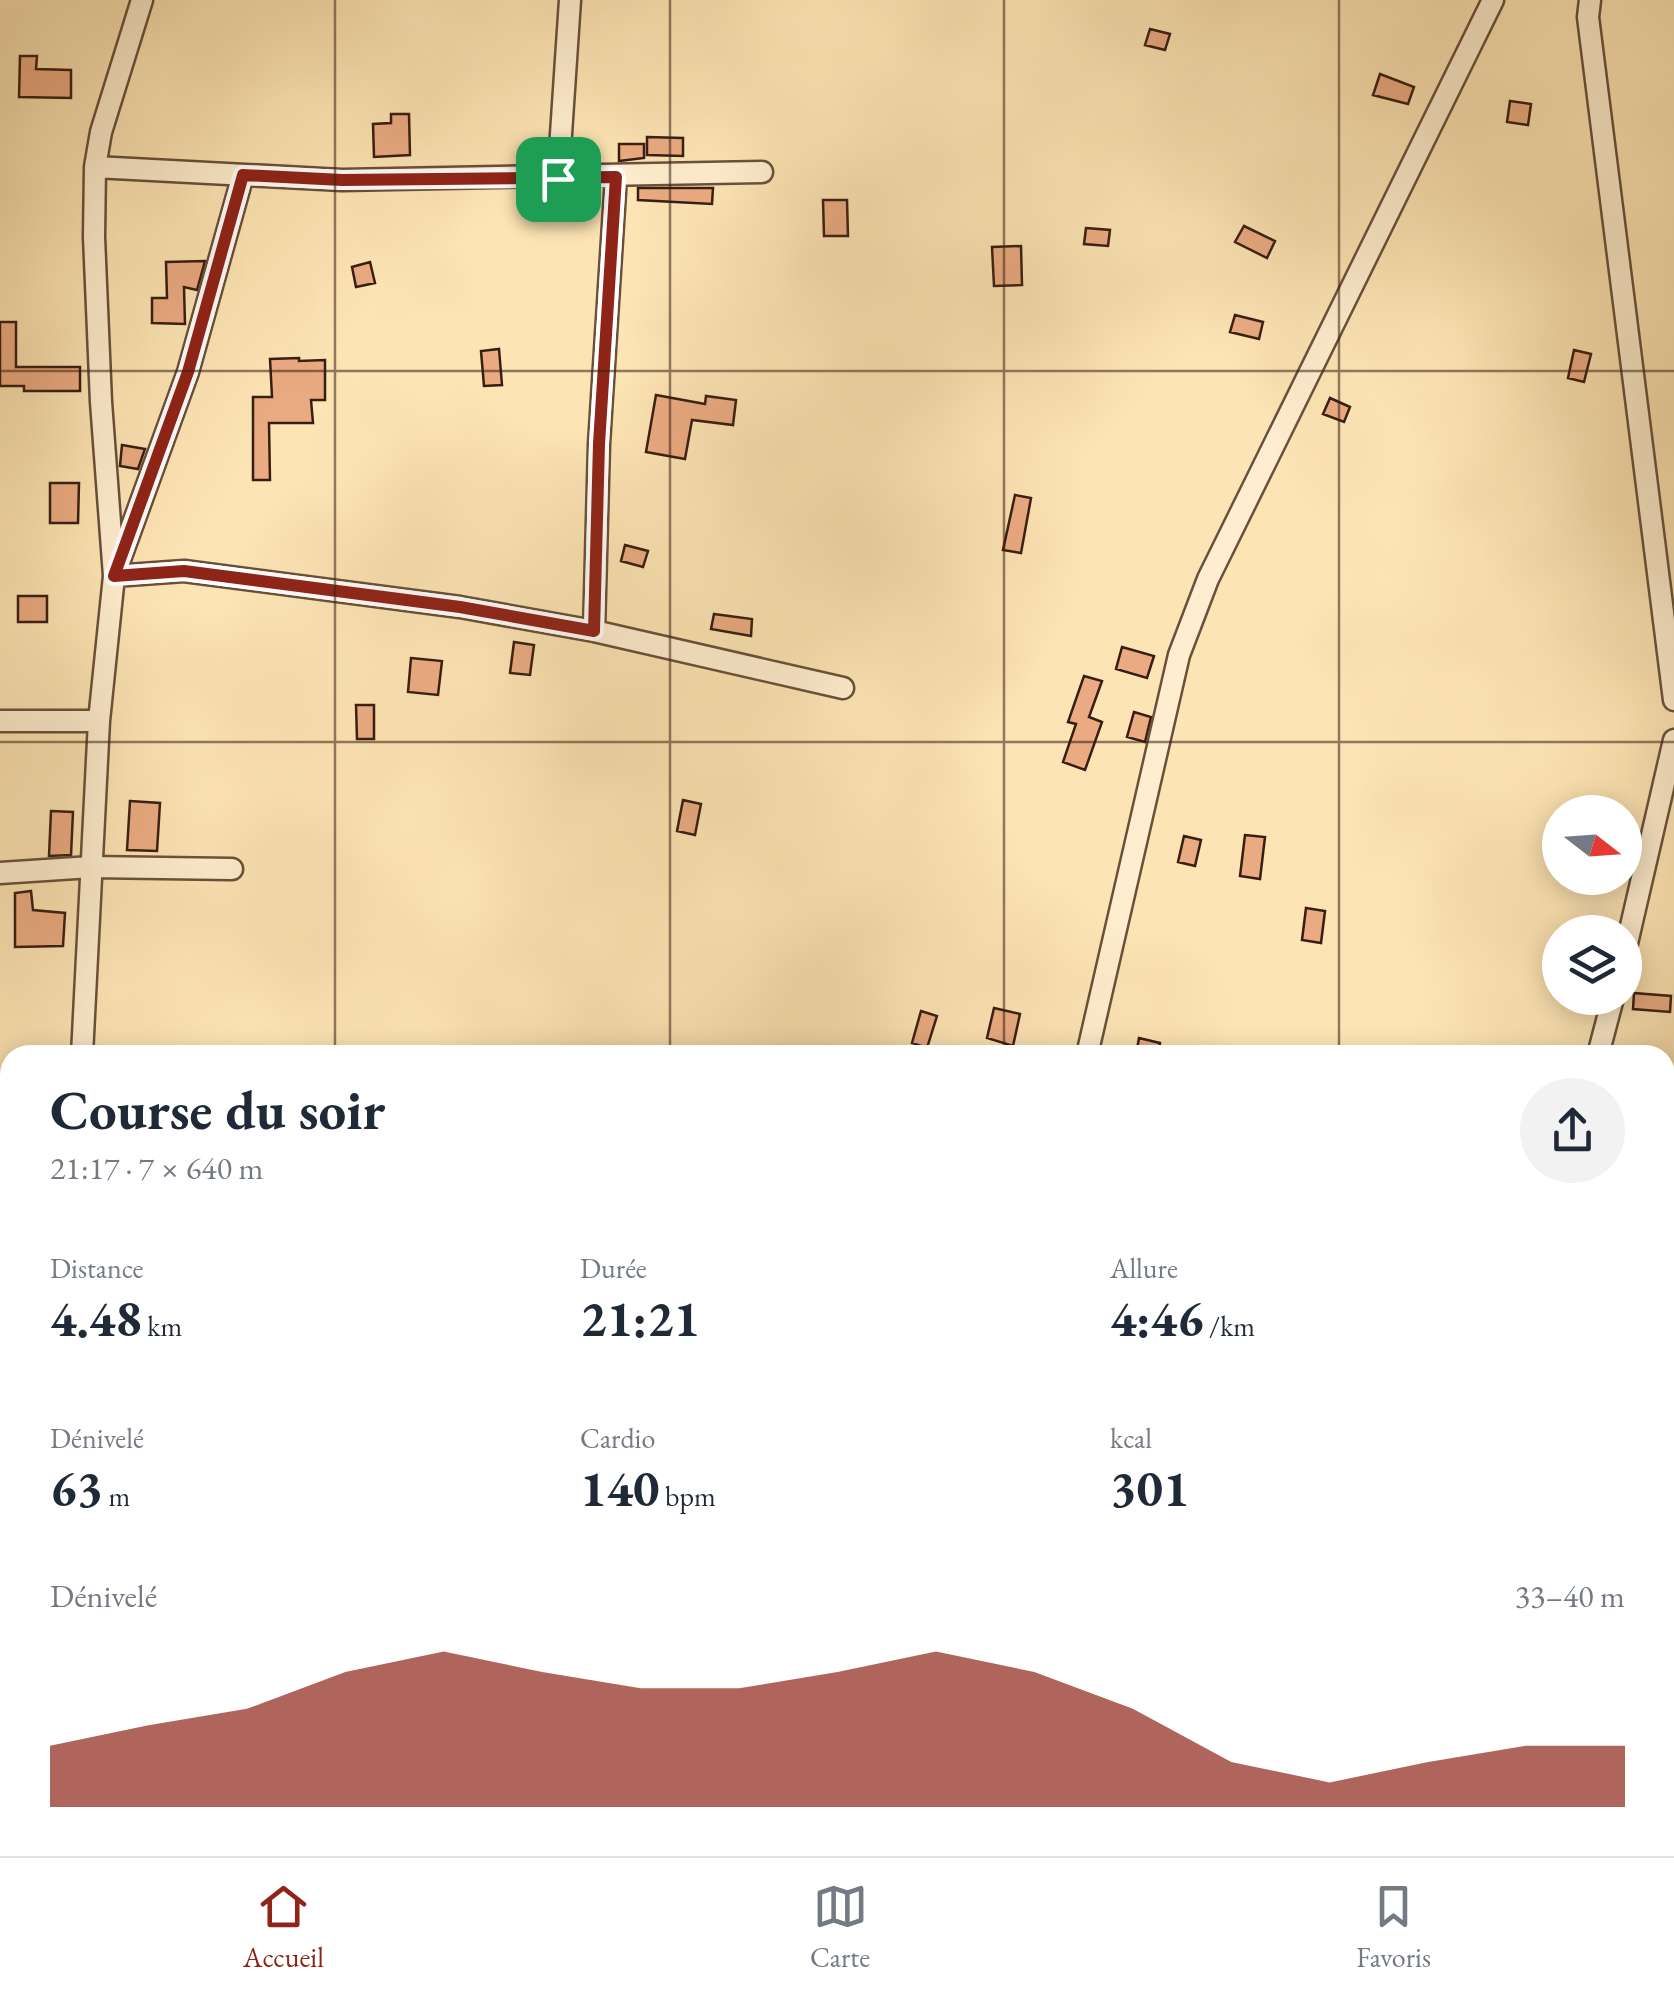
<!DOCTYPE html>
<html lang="fr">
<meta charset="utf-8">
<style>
body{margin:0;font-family:"EB Garamond",serif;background:#f2f2f3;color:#1f2937;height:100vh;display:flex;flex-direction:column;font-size:38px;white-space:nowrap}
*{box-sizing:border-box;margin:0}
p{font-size:32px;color:#747a83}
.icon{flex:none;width:55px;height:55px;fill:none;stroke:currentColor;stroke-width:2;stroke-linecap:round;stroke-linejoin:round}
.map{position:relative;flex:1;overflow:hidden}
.side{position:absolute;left:0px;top:1045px;width:1675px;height:812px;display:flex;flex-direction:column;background:#fff;border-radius:30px 30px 0 0;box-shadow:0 5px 25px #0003}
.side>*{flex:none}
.needle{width:65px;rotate:107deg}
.tools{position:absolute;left:1542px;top:795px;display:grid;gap:20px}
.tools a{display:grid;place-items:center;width:100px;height:100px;border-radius:50%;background:#fff;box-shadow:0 5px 25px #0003;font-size:50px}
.pin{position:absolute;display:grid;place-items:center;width:85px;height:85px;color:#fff;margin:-42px;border-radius:20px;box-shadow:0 5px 15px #0006}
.round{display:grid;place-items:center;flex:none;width:105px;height:105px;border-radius:52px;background:#f2f2f3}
.overview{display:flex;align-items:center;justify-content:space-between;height:170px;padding:0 50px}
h1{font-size:55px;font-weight:700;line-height:75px}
.metrics{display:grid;grid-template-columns:repeat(3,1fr);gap:15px;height:170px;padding:10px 50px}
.metrics div{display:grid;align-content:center}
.metrics b{font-size:50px;font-weight:700}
.metrics small{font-size:28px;font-weight:400}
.metrics p{font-size:28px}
.chart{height:280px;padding:20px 50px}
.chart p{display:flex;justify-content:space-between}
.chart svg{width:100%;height:180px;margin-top:10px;fill:#8f2418;opacity:.7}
.dock{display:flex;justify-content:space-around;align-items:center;height:140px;border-top:2px solid #e0e1e3;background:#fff;font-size:28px;color:#747a83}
.dock a{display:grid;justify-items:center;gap:5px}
.dock .on{color:#8f2418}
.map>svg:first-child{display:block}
.building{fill:#ebab82;stroke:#381e12;stroke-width:2.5}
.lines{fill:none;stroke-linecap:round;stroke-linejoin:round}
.minor-casing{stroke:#69503a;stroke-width:25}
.minor{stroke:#feedce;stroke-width:20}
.route-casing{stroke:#fff;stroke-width:20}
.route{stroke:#8f2418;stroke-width:12}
.grid{fill:none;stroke:#381e12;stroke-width:2.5;stroke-opacity:0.55}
</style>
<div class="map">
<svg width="1674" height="1856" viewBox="0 0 1674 1856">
<rect width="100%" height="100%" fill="#fde4b4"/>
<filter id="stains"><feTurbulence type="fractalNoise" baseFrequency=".002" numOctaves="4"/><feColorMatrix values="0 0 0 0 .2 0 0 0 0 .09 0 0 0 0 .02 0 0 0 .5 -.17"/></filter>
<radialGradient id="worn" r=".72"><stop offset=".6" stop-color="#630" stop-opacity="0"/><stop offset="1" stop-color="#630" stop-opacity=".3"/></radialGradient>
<!-- building -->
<path class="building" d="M1150,29L1170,34L1165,50L1145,45Z
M20,56H37L36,69L71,70V98L19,97Z
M1380,74L1414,87L1408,104L1373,95Z
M1510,101L1531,104L1528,125L1507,122Z
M391,114H409L410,155L374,157L373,124L391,123Z
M647,137L683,138V156L647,155Z
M619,144H644V158L619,161Z
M638,188H713L712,204L638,200Z
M823,200H847L848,236H824Z
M1244,226L1275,241L1267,258L1235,242Z
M1086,228L1110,230L1108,246L1084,244Z
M1021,246L1022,285L994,286L992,247Z
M205,261L197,290L184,287L185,324L152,323V298H167L166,262Z
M370,262L375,283L356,287L352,267Z
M1235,315L1263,322L1259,339L1230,332Z
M0,322H16V367H80V391H24V386H0Z
M499,349L502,385L484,386L481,351Z
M1574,350L1591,354L1584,382L1568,378Z
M299,358V361L325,360V400H311L313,423H269L270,480H253V397H272L270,359Z
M656,395L705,404L706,396L736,400L733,425L692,420L685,459L646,452Z
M1330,398L1350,407L1344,422L1323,414Z
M122,445L145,449L138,469L120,466Z
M50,483H79L78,523H50Z
M1015,495L1031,498L1021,553L1003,550Z
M625,545L648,551L643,567L621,561Z
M18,596H47V622H18Z
M714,614L752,619L751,636L711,629Z
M514,642L534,645L530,675L510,673Z
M1122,647L1154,656L1147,678L1116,669Z
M411,658L442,661L438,695L408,692Z
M1084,676L1102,681L1089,717L1102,722L1085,770L1063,762L1076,724L1068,722Z
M356,705H374V739H357Z
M1134,712L1151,717L1145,742L1127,737Z
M683,800L701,804L695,835L677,831Z
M130,801L160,803L157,851L127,850Z
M51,811L73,812L71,855L49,856Z
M1245,835L1265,837L1260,879L1240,876Z
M1184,836L1201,840L1195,866L1178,862Z
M31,891L33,910L65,913L63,946L15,947V893Z
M1306,908L1325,911L1321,943L1302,940Z
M1634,993L1671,996L1670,1012L1633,1009Z
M994,1008L1020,1014L1013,1046L987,1038Z
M921,1011L937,1016L927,1048L912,1043Z
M1139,1038L1160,1043L1158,1055H1136Z"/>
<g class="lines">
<defs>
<path id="minor" d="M142,0L101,132L95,167L94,237L101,402L114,576L184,571L460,607L594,631L843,688
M1590,0L1588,17L1674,700
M95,167L342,180L762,172
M558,179L570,0
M594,631L599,444L616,177
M0,721H99
M0,873L91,867L232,869
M1625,952L1674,740
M82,1055L99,721L114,576L188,372L243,175
M1087,1055L1179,655L1208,579L1493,0
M1598,1055L1613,998
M0,1847L10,1759
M407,1856L417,1848
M1414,1856L1415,1848"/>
</defs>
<!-- minor casing -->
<use href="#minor" class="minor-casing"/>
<!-- minor -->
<use href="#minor" class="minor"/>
</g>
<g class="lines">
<defs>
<path id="route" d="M243,175L342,180L616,177L599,444L594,631L460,607L184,571L114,576L188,372Z"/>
</defs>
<!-- route casing -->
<use href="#route" class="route-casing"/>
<!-- route -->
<use href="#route" class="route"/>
</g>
<!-- grid -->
<path class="grid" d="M335,0V1055M670,0V1055M1004,0V1055M1339,0V1055M0,371H1674M0,742H1674M0,1114H10M1665,1114H1674M0,1485H10M1665,1485H1674M335,1848V1856M670,1848V1856M1004,1848V1856M1339,1848V1856"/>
<rect width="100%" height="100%" filter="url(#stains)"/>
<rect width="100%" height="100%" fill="url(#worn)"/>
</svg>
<div class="tools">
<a><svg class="needle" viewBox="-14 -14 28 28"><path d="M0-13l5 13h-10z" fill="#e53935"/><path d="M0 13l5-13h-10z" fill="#747a83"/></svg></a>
<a><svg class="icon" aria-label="layers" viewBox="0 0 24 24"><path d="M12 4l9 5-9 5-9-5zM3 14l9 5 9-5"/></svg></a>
</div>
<div class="pin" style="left:558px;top:179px;background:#1e9e55"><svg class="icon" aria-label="arrive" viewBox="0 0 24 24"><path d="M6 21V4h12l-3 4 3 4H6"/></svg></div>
<section class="side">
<div class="overview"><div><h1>Course du soir</h1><p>21:17 · 7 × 640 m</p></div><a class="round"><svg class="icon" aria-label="share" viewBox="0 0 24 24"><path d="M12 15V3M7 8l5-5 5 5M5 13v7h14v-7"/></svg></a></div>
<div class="metrics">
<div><p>Distance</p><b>4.48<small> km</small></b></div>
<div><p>Durée</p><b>21:21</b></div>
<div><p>Allure</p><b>4:46<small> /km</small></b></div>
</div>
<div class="metrics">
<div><p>Dénivelé</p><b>63<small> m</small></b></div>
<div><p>Cardio</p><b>140<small> bpm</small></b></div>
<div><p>kcal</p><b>301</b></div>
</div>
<div class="chart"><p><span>Dénivelé</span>33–40 m</p>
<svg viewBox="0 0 160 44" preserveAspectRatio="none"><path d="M0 44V29L10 24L20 20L30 11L40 6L50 11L60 15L70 15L80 11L90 6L100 11L110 20L120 33L130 38L140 33L150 29L160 29V44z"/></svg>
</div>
</section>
</div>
<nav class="dock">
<a class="on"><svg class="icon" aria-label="home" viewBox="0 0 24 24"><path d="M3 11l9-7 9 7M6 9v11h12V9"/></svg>Accueil</a>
<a><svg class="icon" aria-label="map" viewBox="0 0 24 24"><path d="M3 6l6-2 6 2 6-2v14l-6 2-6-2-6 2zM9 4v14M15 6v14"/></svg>Carte</a>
<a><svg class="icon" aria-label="saved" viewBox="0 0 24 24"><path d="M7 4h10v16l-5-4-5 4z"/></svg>Favoris</a>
</nav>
